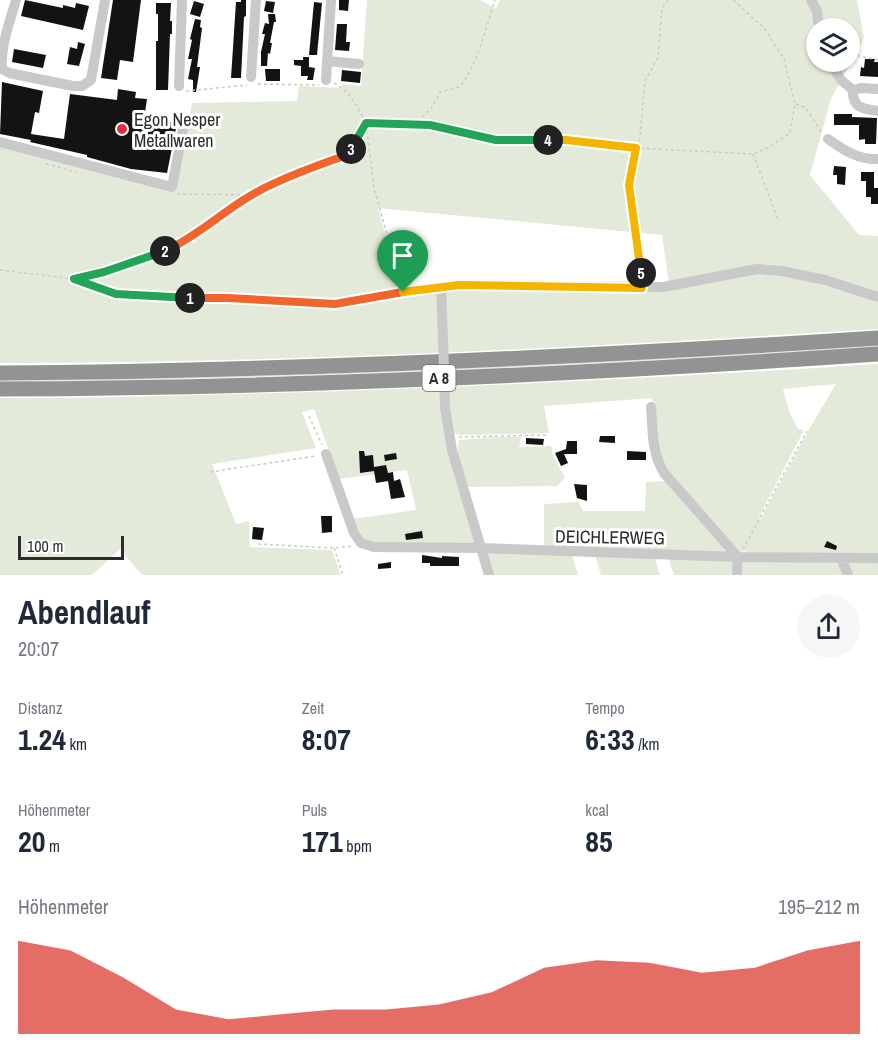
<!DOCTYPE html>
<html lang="de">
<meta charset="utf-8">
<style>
body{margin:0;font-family:"Archivo Narrow",sans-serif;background:#f6f6f7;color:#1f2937;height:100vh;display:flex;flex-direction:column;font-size:22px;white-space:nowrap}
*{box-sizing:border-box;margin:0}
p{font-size:20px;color:#747a83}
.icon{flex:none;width:33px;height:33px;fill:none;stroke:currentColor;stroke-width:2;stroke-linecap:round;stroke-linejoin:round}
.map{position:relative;height:575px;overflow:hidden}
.panel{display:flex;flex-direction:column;background:#fff;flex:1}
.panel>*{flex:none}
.buttons{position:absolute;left:806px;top:18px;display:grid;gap:12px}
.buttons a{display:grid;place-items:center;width:54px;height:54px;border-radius:50%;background:#fff;box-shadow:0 2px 4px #0004;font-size:30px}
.scale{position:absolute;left:18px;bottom:15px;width:106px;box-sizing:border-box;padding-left:6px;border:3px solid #2c2c2c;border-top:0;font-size:16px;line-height:21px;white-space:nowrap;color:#2c2c2c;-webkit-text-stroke:4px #fff;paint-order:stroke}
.pin{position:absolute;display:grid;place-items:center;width:51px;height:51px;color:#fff;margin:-62px -26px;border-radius:50% 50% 50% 0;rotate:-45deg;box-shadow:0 0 6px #0007}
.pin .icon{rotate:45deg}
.km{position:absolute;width:30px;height:30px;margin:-15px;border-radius:50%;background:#222;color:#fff;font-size:16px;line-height:30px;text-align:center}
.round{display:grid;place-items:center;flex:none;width:63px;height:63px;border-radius:32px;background:#f6f6f7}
.summary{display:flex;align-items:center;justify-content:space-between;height:102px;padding:0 18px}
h1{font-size:33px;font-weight:700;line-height:45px}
.figures{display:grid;grid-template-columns:repeat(3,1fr);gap:9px;height:102px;padding:6px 18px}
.figures div{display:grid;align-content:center}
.figures b{font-size:30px;font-weight:700}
.figures small{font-size:16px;font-weight:400}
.figures p{font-size:16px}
.chart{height:168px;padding:12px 18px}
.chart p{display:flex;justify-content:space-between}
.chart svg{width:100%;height:108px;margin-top:6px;fill:#d93025;opacity:.7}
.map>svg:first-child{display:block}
.green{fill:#e3ead9;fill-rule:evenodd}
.building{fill:#131313}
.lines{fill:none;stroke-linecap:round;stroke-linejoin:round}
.path{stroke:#c9c9c9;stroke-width:1.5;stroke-dasharray:3 3;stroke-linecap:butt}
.minor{stroke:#c9c9c9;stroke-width:10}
.highway{stroke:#939393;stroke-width:15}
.minor-bridge{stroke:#c9c9c9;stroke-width:10}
.split-1-casing{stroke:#fff;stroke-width:12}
.split-2-casing{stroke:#fff;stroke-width:12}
.split-3-casing{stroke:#fff;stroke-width:12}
.split-4-casing{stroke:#fff;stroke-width:12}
.split-5-casing{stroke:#fff;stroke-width:12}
.split-6-casing{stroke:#fff;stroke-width:12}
.split-1{stroke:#f0652b;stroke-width:8}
.split-2{stroke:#22a559;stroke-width:8}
.split-3{stroke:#f0652b;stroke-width:8}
.split-4{stroke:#22a559;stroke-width:8}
.split-5{stroke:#f5b400;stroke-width:8}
.split-6{stroke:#f5b400;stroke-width:8}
.poi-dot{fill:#e42d43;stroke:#fff;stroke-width:2}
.labels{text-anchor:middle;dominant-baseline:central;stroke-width:6;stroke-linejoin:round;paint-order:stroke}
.shield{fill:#fff;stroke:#6b6b6b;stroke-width:1.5}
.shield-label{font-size:16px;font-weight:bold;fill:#2c2c2c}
.poi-label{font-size:18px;fill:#2c2c2c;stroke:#fff;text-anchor:start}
.street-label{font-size:18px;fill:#2c2c2c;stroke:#fff}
</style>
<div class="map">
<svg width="878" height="575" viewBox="0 0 878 575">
<rect width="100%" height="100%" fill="#fff"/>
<!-- green -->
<path class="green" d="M367,0H480L496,9L500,0H857L864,38L831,99L810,175L859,235L878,236V329C586,347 293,363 0,363V145L86,169L176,191L192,103L297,101L299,86L341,88L342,84L361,86ZM816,28H849V62H816ZM378,208L662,235L670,289H452L402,294Z
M878,345V347C586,366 293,379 0,382V379Z
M878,364V575H740L744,560L747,558V551L727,553L544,550V504L578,502L583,511H645L646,482L674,481L658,455L652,398L544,406L549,433L460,435L452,432L441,390L478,544L378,546L363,538L353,519L416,510L407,470L339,479L314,409L302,412L316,448L212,464L236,524L249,521L250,547L332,550L341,575H142L120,549L92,575H0V398C92,399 184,395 276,393C477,387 678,377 878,364ZM836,384L808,431L760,520L759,517L804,430L798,429L789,411L783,389Z
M494,437H521L519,447L551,446L553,455L565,478L557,486L466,487C462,472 455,455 459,440Z
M485,552L572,555L578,575H492Z
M595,555L654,556L660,575H601Z
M668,557L732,558L734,563L733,575H674Z"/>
<!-- building -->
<path class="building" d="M25,0L63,8V5L75,8L76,3L89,6L83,30L21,16Z
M113,0H141L133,62L120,60L117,80L101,78Z
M241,0H246V16L244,17L241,78H231L236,2H241Z
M339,0H349L348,11L339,10Z
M194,1L204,4L200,17L190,14Z
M266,1L275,2L273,13L264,11Z
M314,2L322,3L317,55H309Z
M156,3H171L170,21H172V34H170L168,90H156V41H158V14H156Z
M268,14H275L276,22H274L270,43H272L270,54L268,53L267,66H261V52L265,34H262L265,23L269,24Z
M195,19L201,20L200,27L202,28L197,67H200L196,92H193V80L188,79L192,59H188L192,40L190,39Z
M337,24H347L346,42H350L349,51L335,50Z
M78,42L85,44L79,66L67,64L70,47L77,49Z
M14,49L46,55L43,68L12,62Z
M303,57H309V67L315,68L313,80H307L308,76H301V66L294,65V60H303Z
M865,59H875L874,62H878V77L860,76L861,67L864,68Z
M265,69H280V81H266Z
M342,70L361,72L360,83L341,81Z
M2,82L43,91L39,113L35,112L31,134L64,139L70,94L117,100L118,89L136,92L135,98L147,99L144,119L178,123L176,128L167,173L131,169L87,157V155L30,142L31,140L0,134Z
M834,114H852V117L877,118L876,144H865V139L859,140V125H834Z
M834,166L846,167L845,185L837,184V175H833Z
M861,172H874V188H878V204H871V197H866V181H861Z
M600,436H615V443L599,442Z
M526,438L544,439L543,445L526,444Z
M567,441H577V454H564L568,463L561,466L555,453L566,449Z
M359,451H364L365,456L373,455L374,467L386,465L388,473L393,472L394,481L400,479L405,497L391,499L388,481L376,483L374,471L360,473Z
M627,451L646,452V460H627Z
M396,453L397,459L385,461L384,455Z
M574,484L587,485V501L577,498Z
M321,516H332V532L322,533Z
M253,527L264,528L262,540L252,539Z
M422,531L423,538L406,540L405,534Z
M827,541L837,546L836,550L824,547Z
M422,555L442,558V556L459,557V566H430V563H422Z
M391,562V568L378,569V564Z"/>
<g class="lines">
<!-- path -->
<path class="path" d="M827,23L833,28
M849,46L862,59
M863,57L878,60
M334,83L347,92L358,108L366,123L374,188L401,284
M258,84L319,85
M186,91L247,85
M796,104L806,108L822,133
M367,123L430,125L496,140H566L636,148L753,154L770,147L790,133L795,104L784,59L764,28L733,0
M413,125L431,109L440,92C445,90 453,90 458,87C473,79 489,18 495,0
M639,147L645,81L658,58L662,8L668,0
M636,148L629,185L641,279
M753,154L779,222
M46,164L76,172
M177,194L250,195
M0,270L74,279L116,294L180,298H228L335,304L395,293
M75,279L153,257L180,245L251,195L322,163L347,155L365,124
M309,416L322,445
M459,437L546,435
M210,472L316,456
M258,544L333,548L353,546
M334,548L343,575
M743,549L807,431"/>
<!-- minor -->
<path class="minor" d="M16,0C10,22 0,46 2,69L9,73L73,86H82L91,80L105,0
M811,0L817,11L819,28
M327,61L359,64
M830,62L841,80L853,90
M251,77L256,0
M326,80L331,0
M179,86L182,0
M878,89L861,88L853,90C852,108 863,109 878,111
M828,139C844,150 858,160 878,159
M0,142L172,187L183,129
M441,287L443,337
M403,292L470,285L663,287L757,269L782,271L825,280L878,297
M651,407C653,431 651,451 664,473L738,557L737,575
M445,408L452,450L489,575
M326,454L354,533L361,543L374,547L481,548L738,557L878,558
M841,558L848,575"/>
<!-- highway -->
<path class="highway" d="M0,373C293,371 586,357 878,338
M0,389C293,388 586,374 878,354"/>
<!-- minor-bridge -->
<path class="minor-bridge" d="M443,337L445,408"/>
</g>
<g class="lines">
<defs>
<path id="split-1" d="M190,298H228L335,304L403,292"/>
<path id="split-2" d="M165,251L104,272L74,279L116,294L190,298"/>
<path id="split-3" d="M165,251C196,237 221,213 250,196C276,180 318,165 347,155L351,149"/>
<path id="split-4" d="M351,149L366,123L430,125L496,140H548"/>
<path id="split-5" d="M548,140H566L636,148L629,185L641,273"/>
<path id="split-6" d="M403,292L459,285L642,288L641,273"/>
</defs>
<!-- split-1 casing -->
<use href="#split-1" class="split-1-casing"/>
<!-- split-2 casing -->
<use href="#split-2" class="split-2-casing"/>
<!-- split-3 casing -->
<use href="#split-3" class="split-3-casing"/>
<!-- split-4 casing -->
<use href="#split-4" class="split-4-casing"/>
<!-- split-5 casing -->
<use href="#split-5" class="split-5-casing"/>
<!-- split-6 casing -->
<use href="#split-6" class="split-6-casing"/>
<!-- split-1 -->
<use href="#split-1" class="split-1"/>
<!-- split-2 -->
<use href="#split-2" class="split-2"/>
<!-- split-3 -->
<use href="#split-3" class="split-3"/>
<!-- split-4 -->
<use href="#split-4" class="split-4"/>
<!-- split-5 -->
<use href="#split-5" class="split-5"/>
<!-- split-6 -->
<use href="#split-6" class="split-6"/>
</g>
<!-- markers -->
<circle class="poi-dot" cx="122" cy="129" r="6"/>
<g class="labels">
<!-- shield labels -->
<rect class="shield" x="422.5" y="365" width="33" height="26" rx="4.5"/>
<g class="shield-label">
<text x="439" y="378">A 8</text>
</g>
<!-- poi labels -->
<g class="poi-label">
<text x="134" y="119">Egon Nesper<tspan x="134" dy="21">Metallwaren</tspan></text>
</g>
<!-- street labels -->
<g class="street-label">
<text transform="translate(610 537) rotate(1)">DEICHLERWEG</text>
</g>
</g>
</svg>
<div class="buttons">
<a><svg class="icon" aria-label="layers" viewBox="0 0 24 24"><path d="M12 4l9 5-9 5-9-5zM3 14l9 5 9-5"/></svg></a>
</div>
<div class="scale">100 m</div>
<div class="pin" style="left:403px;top:292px;background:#1e9e55"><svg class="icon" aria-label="arrive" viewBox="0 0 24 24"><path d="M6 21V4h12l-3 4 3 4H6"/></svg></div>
<b class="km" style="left:190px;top:298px">1</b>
<b class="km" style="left:165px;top:251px">2</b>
<b class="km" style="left:351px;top:149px">3</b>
<b class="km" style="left:548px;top:140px">4</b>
<b class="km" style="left:641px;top:273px">5</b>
</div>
<section class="panel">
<div class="summary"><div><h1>Abendlauf</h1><p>20:07</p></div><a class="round"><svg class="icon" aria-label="share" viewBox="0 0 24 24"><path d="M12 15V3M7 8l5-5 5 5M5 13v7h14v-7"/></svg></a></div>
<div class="figures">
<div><p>Distanz</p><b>1.24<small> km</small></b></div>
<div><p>Zeit</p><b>8:07</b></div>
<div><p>Tempo</p><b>6:33<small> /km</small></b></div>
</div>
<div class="figures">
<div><p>Höhenmeter</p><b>20<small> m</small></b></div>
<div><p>Puls</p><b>171<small> bpm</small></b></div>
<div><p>kcal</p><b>85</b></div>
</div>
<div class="chart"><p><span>Höhenmeter</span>195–212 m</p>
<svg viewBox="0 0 160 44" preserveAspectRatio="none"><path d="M0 44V6L10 10L20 21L30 34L40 38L50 36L60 34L70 34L80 32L90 27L100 17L110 14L120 15L130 19L140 17L150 10L160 6V44z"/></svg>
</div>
</section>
